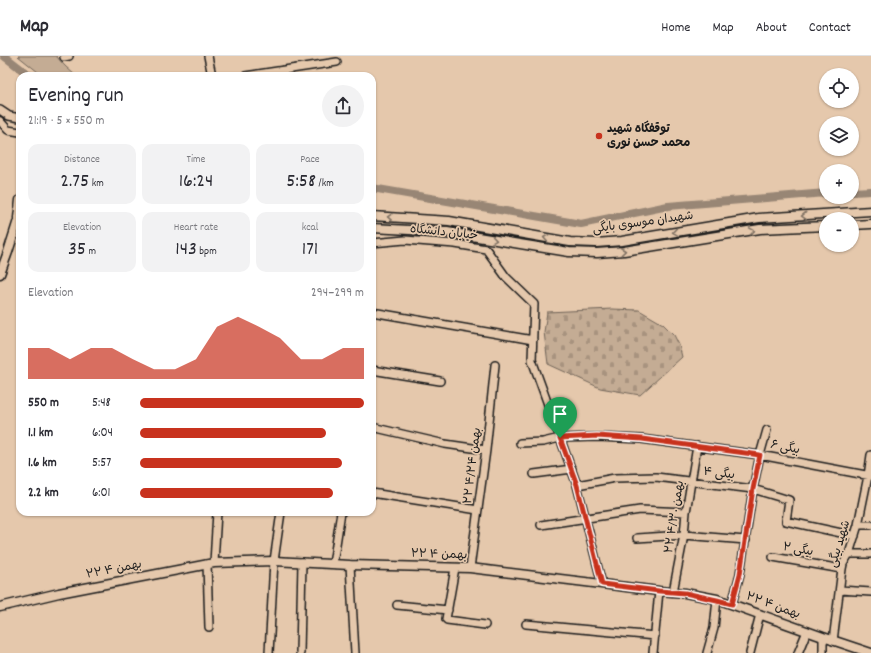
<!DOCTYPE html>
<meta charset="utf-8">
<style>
body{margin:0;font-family:Dekko,"Playpen Sans Arabic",sans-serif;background:#f2f2f3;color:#2b2b33;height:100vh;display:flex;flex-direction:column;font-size:15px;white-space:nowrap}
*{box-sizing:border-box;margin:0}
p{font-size:13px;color:#7c7c81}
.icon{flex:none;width:22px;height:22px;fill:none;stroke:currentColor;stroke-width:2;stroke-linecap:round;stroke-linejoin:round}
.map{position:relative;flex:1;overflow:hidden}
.panel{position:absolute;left:16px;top:16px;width:360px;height:444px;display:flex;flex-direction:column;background:#fff;border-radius:12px;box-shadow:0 1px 3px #0004}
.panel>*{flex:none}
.controls{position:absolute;left:819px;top:12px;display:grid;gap:8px}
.controls a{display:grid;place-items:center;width:40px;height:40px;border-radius:50%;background:#fff;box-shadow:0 1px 3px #0004;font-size:20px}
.pin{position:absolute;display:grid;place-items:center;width:34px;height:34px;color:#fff;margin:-41px -17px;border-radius:50% 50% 50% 0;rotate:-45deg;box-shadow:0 0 4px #0007}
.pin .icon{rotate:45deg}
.round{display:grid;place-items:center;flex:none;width:42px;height:42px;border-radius:21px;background:#f2f2f3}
.overview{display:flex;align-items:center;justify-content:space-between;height:68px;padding:0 12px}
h1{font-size:22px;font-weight:600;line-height:30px}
.metrics{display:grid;grid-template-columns:repeat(3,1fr);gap:6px;height:68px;padding:4px 12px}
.metrics div{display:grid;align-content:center;border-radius:10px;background:#f2f2f3;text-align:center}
.metrics b{font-size:20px;font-weight:600}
.metrics small{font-size:11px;font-weight:400}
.metrics p{font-size:11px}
.chart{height:112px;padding:8px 12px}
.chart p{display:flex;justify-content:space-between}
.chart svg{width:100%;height:72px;margin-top:4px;fill:#c8321e;opacity:.7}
ul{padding:0 12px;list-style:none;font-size:13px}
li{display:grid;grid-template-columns:64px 48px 1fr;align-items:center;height:30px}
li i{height:10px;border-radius:5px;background:#c8321e}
header{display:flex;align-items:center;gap:24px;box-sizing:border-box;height:56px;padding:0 20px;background:#fff;border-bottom:1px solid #e1e1e2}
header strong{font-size:19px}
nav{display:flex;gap:22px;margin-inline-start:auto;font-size:14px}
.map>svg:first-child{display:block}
.green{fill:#c4ac94;stroke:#706458}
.cemetery{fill:url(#cemetery-stones);stroke:#706458}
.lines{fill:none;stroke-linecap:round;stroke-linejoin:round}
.canal{stroke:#988675;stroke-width:8}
.minor-casing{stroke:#1c1c1c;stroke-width:10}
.tertiary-casing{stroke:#1c1c1c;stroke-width:11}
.minor{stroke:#e5c8ac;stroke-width:7}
.tertiary{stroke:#e5c8ac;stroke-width:8}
.oneway{stroke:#807264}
.route-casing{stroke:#fff;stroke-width:8}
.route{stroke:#c8321e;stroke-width:5}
.poi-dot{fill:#c8321e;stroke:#e5c8ac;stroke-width:1.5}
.labels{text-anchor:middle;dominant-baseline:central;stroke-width:3.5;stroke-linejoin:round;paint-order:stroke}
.poi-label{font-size:12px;font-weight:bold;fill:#1c1c1c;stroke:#e5c8ac;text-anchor:start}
.street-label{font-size:12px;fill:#1c1c1c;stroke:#e5c8ac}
</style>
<header>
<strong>Map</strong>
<nav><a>Home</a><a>Map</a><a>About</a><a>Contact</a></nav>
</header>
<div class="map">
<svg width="871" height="597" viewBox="0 0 871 597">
<defs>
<pattern id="cemetery-stones" width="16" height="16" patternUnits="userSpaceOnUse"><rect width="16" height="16" fill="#c4ac94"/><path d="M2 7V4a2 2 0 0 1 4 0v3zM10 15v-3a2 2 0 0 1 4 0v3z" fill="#a8937f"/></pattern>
</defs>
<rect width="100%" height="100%" fill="#e5c8ac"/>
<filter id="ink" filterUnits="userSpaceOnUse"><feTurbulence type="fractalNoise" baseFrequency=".025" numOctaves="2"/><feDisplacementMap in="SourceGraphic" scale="8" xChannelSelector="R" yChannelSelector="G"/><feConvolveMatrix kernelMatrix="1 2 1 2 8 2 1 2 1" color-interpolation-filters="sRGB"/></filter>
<g filter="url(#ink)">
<!-- green -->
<path class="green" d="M18,0H56L65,10L76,20H43Z"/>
<!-- cemetery -->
<path class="cemetery" d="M612,253L639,254L663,268L674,279L679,289L682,301L640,339L600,332L548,308L544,276L547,256Z"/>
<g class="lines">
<!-- canal -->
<path class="canal" d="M4,0L30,20
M372,132L581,168L668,150L826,137
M852,136L871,135"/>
<defs>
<path id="minor" d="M208,0L212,20
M64,1L69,0
M245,20L337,6
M0,54L9,60L20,62
M0,65L8,74L20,76
M372,187L405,184L455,188L486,193L506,221L534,248L532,304L577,429L602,528
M372,256L533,284
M372,314L440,325
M372,371L445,388L486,394
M520,387L543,386L560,382L597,381L641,383L760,399L871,420
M534,418L572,413
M577,429L615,422L656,421L753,433L789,444L786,465L855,480
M372,437L478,454
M541,469L640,454L686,456
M858,469H871
M637,482L684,479L746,484
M849,498H871
M773,501L842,513
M214,507L217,456
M207,508L209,571
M333,508L341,456
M350,509L355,597
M455,512L446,563L447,564L485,569
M470,512L486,394L495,309
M840,534L871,536
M673,536L684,479L686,456L697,390
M732,548L740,518L753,433L760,399L767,374
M397,549L448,554
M526,568L655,580
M823,581V597
M833,585L842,513L843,508L849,498L858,469L868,420L871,399
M269,597L274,505L281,456
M300,597L302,506
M653,597L659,535
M707,597L714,572L717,543
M750,597L760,558
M798,597L807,575"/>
<path id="tertiary" d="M372,160L449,165L570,186L596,187L622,185L759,162L871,155
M18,162L20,144
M852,169L871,168
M372,172L447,176L569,196L597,197L624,195L760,173L826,170
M0,218L8,196L20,158
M0,551L59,537L214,507L274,505L350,509L470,512L659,535L685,537L717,543L823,581L871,597"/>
</defs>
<!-- minor casing -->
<use href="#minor" class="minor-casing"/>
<!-- tertiary casing -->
<use href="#tertiary" class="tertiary-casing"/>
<!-- minor -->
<use href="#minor" class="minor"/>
<!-- tertiary -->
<use href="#tertiary" class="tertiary"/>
</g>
<!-- one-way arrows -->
<defs><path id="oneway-chevron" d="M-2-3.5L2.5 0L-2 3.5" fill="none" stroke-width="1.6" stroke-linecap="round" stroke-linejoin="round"/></defs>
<g class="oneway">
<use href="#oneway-chevron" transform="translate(804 160) rotate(177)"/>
<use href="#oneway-chevron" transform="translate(390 161) rotate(-177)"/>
<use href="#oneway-chevron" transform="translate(752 175) rotate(-9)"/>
<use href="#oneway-chevron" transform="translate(675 176) rotate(171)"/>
<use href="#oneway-chevron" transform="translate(546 182) rotate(-170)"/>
<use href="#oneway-chevron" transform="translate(494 184) rotate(9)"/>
<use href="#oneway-chevron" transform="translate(623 195) rotate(-6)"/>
</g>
</g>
<g class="lines" filter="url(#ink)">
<defs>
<path id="route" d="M597,380L642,383L760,399L753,433L740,518L732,548L717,544L685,537L659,535L602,528L577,429L560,382Z"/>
</defs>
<!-- route casing -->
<use href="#route" class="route-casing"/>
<!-- route -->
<use href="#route" class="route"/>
</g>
<!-- markers -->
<circle class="poi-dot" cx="599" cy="80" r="4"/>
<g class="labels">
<!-- poi labels -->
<g class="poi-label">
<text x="607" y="73">توقفگاه شهید<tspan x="607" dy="14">محمد حسن نوری</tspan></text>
</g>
<!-- street labels -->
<g class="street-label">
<text transform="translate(643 167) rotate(-8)">شهیدان موسوی بایگی</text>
<text transform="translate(444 177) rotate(6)">خیابان دانشگاه</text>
<text transform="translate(785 392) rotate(11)">بیگی ۶</text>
<text transform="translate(473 410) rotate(-83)">۲۲ بهمن ۴/۲۴</text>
<text transform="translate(719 418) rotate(7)">بیگی ۴</text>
<text transform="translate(675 461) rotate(-81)">۲۲ بهمن ۴/۳۰</text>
<text transform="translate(840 488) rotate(-73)">شهید بیگی</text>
<text transform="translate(798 494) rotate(10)">بیگی ۲</text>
<text transform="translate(439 499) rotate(2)">۲۲ بهمن ۴</text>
<text transform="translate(114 514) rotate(-11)">۲۲ بهمن ۴</text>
<text transform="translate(773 550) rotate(20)">۲۲ بهمن ۴</text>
</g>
</g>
</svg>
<div class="controls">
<a><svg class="icon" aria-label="locate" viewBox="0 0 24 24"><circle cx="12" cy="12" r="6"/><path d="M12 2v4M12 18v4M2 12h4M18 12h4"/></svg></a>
<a><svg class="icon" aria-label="layers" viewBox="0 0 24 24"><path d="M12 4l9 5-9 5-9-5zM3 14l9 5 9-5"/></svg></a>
<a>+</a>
<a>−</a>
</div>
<div class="pin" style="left:560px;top:382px;background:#1e9e55"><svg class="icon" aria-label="arrive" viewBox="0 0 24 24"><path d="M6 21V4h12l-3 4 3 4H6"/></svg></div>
<section class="panel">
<div class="overview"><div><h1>Evening run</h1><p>21:19 · 5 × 550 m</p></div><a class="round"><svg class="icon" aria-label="share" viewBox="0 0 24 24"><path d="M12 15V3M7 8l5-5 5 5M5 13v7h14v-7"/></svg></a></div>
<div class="metrics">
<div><p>Distance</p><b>2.75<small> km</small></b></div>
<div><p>Time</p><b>16:24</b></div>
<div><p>Pace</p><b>5:58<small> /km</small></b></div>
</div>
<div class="metrics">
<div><p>Elevation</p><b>35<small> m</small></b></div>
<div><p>Heart rate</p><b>143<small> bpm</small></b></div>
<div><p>kcal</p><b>171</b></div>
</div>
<div class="chart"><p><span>Elevation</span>294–299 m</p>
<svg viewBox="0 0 160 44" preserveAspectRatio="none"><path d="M0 44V25L10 25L20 32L30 25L40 25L50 32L60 38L70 38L80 32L90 12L100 6L110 12L120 19L130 32L140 32L150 25L160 25V44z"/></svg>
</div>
<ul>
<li><b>550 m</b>5:48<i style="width:100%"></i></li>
<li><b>1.1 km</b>6:04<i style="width:83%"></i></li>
<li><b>1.6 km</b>5:57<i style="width:90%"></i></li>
<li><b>2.2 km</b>6:01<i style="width:86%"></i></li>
</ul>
</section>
</div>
